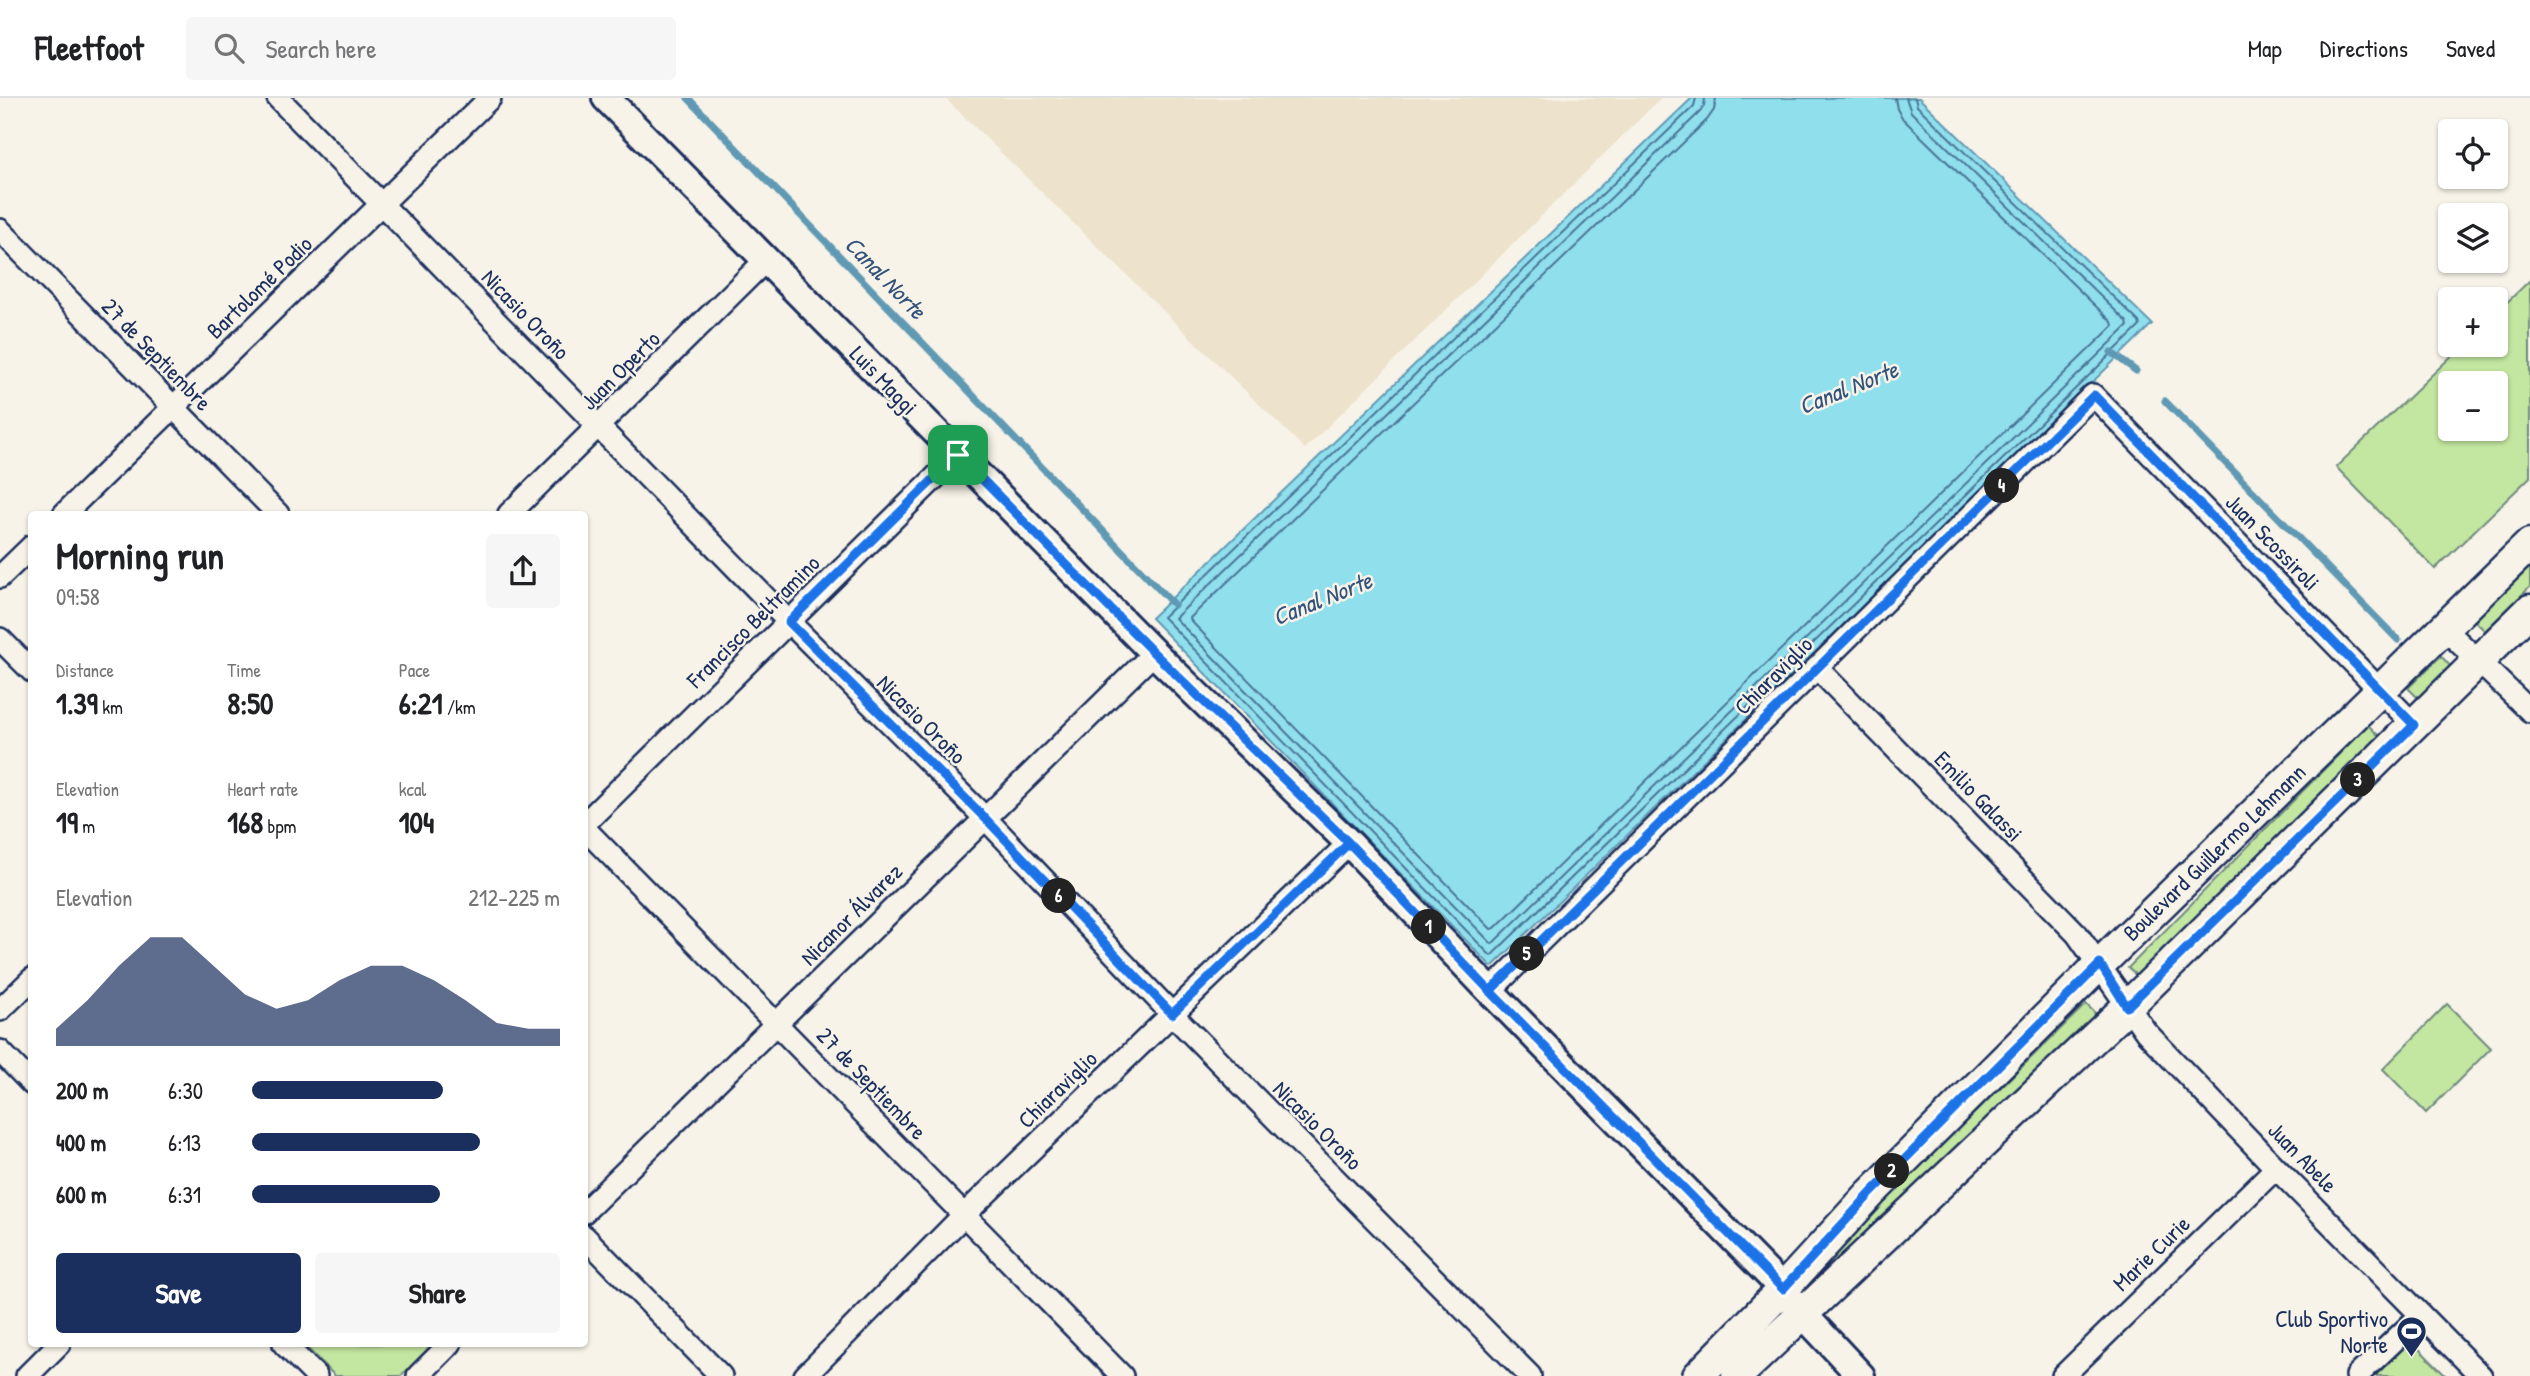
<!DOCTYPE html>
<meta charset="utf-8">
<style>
body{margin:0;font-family:"Patrick Hand",sans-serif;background:#f6f6f6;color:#202124;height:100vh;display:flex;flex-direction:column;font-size:26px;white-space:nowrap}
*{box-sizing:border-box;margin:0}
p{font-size:23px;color:#757577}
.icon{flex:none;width:38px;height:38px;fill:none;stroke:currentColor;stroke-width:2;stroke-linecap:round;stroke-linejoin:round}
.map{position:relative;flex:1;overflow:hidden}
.panel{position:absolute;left:28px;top:413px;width:560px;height:836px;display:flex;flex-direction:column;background:#fff;border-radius:7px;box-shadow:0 2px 5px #0004}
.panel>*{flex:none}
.buttons{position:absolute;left:2438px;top:21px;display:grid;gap:14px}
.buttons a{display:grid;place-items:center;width:70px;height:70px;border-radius:7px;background:#fff;box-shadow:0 2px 5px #0004;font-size:35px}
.pin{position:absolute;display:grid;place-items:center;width:60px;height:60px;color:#fff;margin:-30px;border-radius:14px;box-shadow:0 4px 10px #0006}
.km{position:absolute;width:35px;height:35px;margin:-18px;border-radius:50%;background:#222;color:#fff;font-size:19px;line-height:35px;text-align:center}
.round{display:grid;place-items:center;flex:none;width:74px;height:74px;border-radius:7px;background:#f6f6f6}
.overview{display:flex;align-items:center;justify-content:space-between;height:119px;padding:0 28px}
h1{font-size:38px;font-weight:800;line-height:52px}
.stats{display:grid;grid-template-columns:repeat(3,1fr);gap:10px;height:119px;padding:7px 28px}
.stats div{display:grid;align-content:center}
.stats b{font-size:30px;font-weight:800}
.stats small{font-size:19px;font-weight:400}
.stats p{font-size:19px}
.chart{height:196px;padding:14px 28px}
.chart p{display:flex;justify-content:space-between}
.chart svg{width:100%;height:126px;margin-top:7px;fill:#1b2f5e;opacity:.7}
.cta{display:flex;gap:14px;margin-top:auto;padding:14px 28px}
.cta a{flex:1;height:80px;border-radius:7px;background:#1b2f5e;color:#fff;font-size:28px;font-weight:800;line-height:80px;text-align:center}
.cta a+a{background:#f6f6f6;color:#202124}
ul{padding:0 28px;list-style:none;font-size:23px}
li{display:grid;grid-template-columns:112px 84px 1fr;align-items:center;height:52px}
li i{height:18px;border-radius:9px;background:#1b2f5e}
header{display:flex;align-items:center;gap:42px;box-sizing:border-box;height:98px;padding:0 35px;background:#fff;border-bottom:2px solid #e0e0e0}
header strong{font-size:33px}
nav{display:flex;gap:38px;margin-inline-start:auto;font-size:24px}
.search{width:490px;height:63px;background:#f6f6f6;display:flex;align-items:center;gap:18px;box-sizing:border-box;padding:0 24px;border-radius:7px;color:#757577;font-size:26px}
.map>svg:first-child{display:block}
.built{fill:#ede2cc}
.green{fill:#c3e6a0;stroke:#6f8a7f;stroke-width:2;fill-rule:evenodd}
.water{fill:#90dfed;stroke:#6199b4;stroke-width:2}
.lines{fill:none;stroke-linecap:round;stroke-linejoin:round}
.shore{stroke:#4a7597;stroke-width:2}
.stream{stroke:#6199b4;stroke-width:7}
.minor-casing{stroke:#1b2f5e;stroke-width:26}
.tertiary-casing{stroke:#1b2f5e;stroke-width:32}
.secondary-casing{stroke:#1b2f5e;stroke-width:35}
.minor{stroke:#f7f3e8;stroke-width:21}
.tertiary{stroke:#f7f3e8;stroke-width:26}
.secondary{stroke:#f7f3e8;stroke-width:30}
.route-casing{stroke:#fff;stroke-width:14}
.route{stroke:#1a73e8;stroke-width:9}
.labels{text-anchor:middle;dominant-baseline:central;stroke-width:5;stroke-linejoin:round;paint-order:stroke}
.street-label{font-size:23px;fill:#1b2f5e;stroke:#f7f3e8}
.poi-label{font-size:23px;fill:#1b2f5e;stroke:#f7f3e8;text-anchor:end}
.water-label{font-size:24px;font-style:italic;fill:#32527b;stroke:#f7f3e8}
</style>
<header>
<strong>Fleetfoot</strong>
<div class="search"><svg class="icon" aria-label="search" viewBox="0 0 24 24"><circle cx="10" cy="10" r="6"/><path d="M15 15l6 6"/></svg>Search here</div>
<nav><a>Map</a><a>Directions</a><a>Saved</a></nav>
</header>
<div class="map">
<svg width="2530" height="1278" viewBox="0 0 2530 1278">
<rect width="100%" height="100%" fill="#f7f3e8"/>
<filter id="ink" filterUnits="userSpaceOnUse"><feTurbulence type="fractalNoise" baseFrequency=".0143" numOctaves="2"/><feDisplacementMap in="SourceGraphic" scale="14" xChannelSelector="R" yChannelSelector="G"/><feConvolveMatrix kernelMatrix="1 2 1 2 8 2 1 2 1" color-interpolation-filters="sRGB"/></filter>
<g filter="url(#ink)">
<!-- built -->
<path class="built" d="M945,0H1661L1305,351Z"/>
<!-- green -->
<path class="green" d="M2530,182V379L2435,471L2336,369L2463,247H2496V215ZM2496,285V331H2450V285Z
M2530,468V489L2485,533L2474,522Z
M2441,558L2451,569L2419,601L2408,590Z
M2368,627L2379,638L2139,880L2128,870Z
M2086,906L2097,917L1826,1181L1815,1171Z
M2447,906L2491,950L2426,1015L2383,971Z
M2411,1243L2446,1278H2375Z
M303,1246H433L401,1278H335Z"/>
<!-- water -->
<path class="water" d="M1692,0H1919L2152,226L1492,869L1151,520Z"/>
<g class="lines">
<!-- shore -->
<path class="shore" d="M1696,0L1694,8L1163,519L1491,858L2140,228L2139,224L1917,8L1915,0
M1705,0L1704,8L1700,14L1175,520L1492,846L2128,228L2127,224L1911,14L1906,0
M1716,0L1714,12L1707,22L1190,520L1191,523L1491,831L1495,830L2113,228L2112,224L1903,21L1897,11L1895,0"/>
<!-- stream -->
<path class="stream" d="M688,0L1174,507
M2111,254L2136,273
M2165,303L2398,542"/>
<defs>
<path id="minor" d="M278,0L789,524L985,720L1172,916L1530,1278
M0,132L278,416
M64,416L490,0
M509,416L766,162
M0,479L32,448
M2444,530L2530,613
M0,541L32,573
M1817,570L2077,836L2146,934L2276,1070L2481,1278
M584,726L958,357
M584,730L1122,1278
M1490,893L2093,297L2414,627
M0,912L32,881
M0,953L32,986
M584,1114L1154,555
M584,1138L721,1278
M284,1246L316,1278
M27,1278L59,1246
M418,1278L450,1246
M805,1278L964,1117L1349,745
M2063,1278L2276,1070
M2357,1278L2421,1217"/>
<path id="tertiary" d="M606,0L1154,555L1349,745L1490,893L1783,1191L1802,1215L1861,1278"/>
<path id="secondary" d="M1698,1278L1783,1191L1871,1095L2100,866L2530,446
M1737,1278L2127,909L2530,512"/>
</defs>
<!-- minor casing -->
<use href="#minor" class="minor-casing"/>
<!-- tertiary casing -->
<use href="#tertiary" class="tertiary-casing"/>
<!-- secondary casing -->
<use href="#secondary" class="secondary-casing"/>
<!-- minor -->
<use href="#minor" class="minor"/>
<!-- tertiary -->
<use href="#tertiary" class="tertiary"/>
<!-- secondary -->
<use href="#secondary" class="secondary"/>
</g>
</g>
<g class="lines" filter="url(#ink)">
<defs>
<path id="route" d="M958,357L1154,555L1349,745L1490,893L1783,1191L1871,1095L2100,866L2127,909L2414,627L2094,297L1490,893L1349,745L1172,916L985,720L789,524L958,357"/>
</defs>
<!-- route casing -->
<use href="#route" class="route-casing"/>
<!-- route -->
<use href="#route" class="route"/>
</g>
<!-- icons -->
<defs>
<symbol id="stadium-pin" viewBox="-11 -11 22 30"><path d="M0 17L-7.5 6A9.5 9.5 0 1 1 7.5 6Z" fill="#1b2f5e" stroke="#f7f3e8"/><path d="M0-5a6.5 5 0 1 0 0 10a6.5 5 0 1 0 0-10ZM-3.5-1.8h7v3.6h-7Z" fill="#fff"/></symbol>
</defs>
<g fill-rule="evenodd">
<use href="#stadium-pin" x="2394" y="1216" width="35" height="47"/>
</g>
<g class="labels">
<!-- street labels -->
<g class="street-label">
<text transform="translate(259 189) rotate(-44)">Bartolomé Podio</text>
<text transform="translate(526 216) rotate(46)">Nicasio Oroño</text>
<text transform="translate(157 256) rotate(46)">27 de Septiembre</text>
<text transform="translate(620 272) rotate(-45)">Juan Operto</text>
<text transform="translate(884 282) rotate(46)">Luis Maggi</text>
<text transform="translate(2273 444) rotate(46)">Juan Scossiroli</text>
<text transform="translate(753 523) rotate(-45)">Francisco Beltramino</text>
<text transform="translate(1773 577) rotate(-45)">Chiaraviglio</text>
<text transform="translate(922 621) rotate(45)">Nicasio Oroño</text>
<text transform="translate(1979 698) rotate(46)">Emilio Galassi</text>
<text transform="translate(2214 754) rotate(-44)">Boulevard Guillermo Lehmann</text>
<text transform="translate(851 816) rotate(-45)">Nicanor Álvarez</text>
<text transform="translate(872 985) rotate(46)">27 de Septiembre</text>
<text transform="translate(1057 991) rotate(-44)">Chiaraviglio</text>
<text transform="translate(1318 1027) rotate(45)">Nicasio Oroño</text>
<text transform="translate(2303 1059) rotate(46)">Juan Abele</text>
<text transform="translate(2151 1155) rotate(-44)">Marie Curie</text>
</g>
<!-- poi labels -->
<g class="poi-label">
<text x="2388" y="1220">Club Sportivo<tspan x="2388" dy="26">Norte</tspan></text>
</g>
<!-- water labels -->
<g class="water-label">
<text transform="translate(886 179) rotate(46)">Canal Norte</text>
<text transform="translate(1848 289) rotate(-22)">Canal Norte</text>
<text transform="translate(1322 500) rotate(-22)">Canal Norte</text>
</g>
</g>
</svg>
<div class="buttons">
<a><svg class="icon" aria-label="locate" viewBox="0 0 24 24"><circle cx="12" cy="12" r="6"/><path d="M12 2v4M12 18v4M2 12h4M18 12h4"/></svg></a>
<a><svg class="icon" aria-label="layers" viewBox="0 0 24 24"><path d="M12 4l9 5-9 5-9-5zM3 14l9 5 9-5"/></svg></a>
<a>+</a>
<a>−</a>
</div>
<div class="pin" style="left:958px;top:357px;background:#1e9e55"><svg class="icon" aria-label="arrive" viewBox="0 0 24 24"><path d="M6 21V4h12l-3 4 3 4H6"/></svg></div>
<b class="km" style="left:1429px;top:829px">1</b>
<b class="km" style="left:1892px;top:1073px">2</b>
<b class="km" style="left:2358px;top:682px">3</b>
<b class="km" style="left:2002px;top:388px">4</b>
<b class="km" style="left:1527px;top:856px">5</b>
<b class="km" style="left:1059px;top:798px">6</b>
<section class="panel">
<div class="overview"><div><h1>Morning run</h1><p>09:58</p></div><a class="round"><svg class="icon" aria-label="share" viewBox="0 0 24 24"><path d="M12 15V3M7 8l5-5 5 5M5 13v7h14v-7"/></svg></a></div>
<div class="stats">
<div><p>Distance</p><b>1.39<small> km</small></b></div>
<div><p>Time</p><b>8:50</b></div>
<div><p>Pace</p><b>6:21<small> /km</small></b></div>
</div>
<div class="stats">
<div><p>Elevation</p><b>19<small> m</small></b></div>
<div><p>Heart rate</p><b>168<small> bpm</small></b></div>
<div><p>kcal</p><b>104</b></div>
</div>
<div class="chart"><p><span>Elevation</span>212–225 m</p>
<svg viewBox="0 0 160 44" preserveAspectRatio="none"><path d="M0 44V38L10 28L20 16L30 6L40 6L50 16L60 26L70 31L80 28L90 21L100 16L110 16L120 21L130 28L140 36L150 38L160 38V44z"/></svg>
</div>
<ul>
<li><b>200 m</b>6:30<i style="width:62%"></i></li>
<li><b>400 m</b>6:13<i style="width:74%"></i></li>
<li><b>600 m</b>6:31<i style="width:61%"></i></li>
</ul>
<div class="cta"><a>Save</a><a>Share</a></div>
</section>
</div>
